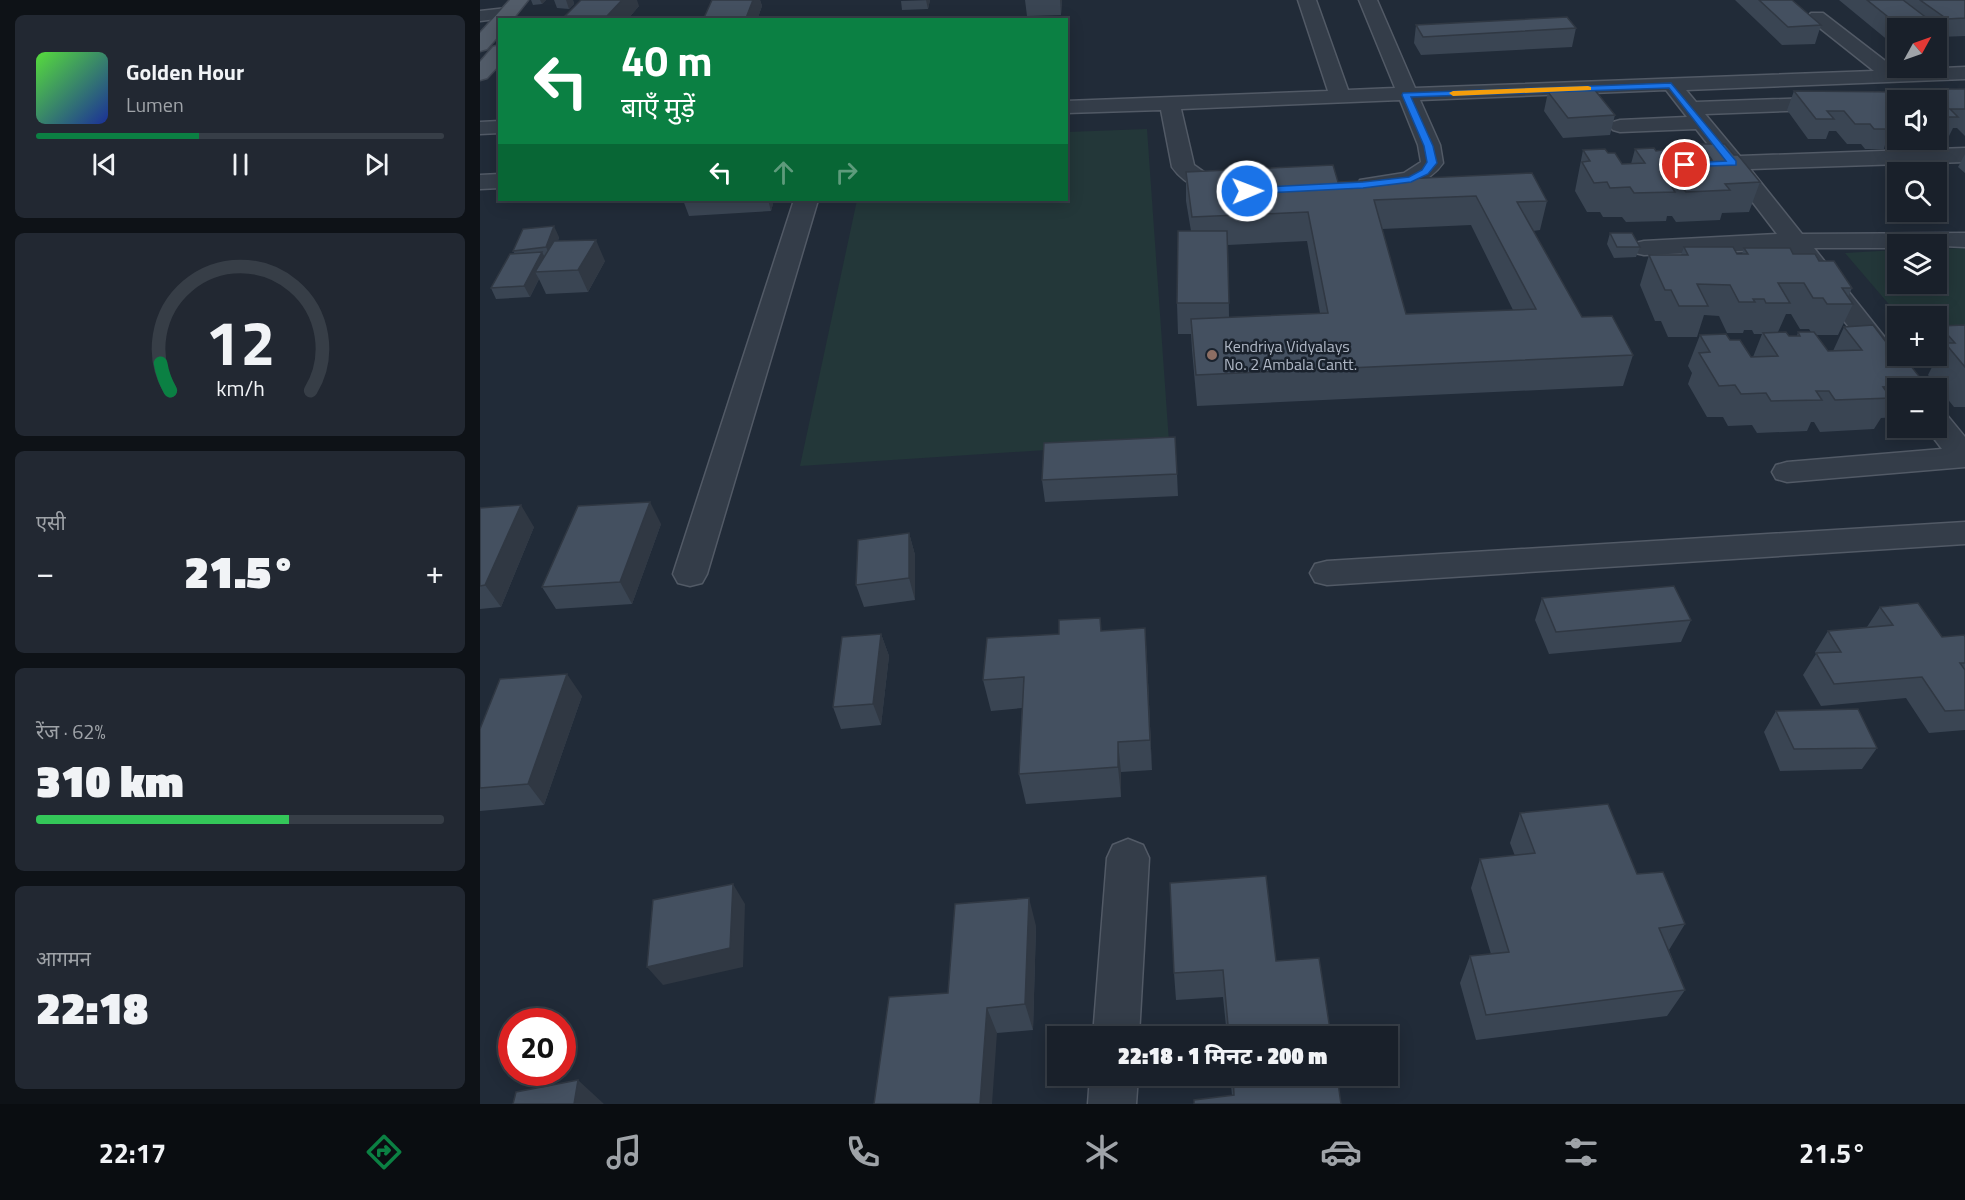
<!DOCTYPE html>
<html lang="hi">
<meta charset="utf-8">
<style>
body{margin:0;font-family:"Titillium Web","Noto Sans Devanagari",sans-serif;background:#222832;color:#f1f3f6;height:100vh;display:flex;flex-direction:column;font-size:22px;white-space:nowrap}
*{box-sizing:border-box;margin:0}
p{font-size:20px;color:#9fa3a8}
.icon{flex:none;width:33px;height:33px;fill:none;stroke:currentColor;stroke-width:2;stroke-linecap:round;stroke-linejoin:round}
.map{position:relative;flex:1;overflow:hidden}
.side{display:flex;flex-direction:column;gap:15px;padding:15px;background:#0e1217;width:480px}
.side>*{flex:none}
.banner{position:absolute;left:18px;top:18px;width:570px;height:183px;border-radius:0px;box-shadow:0 3px 15px #0003,0 0 0 2px #373e47;background:#0b8043;color:#fff;overflow:hidden}
.needle{width:39px;rotate:50deg}
.controls{position:absolute;left:1407px;top:18px;display:grid;gap:12px}
.controls a{display:grid;place-items:center;width:60px;height:60px;border-radius:0px;background:#19202a;box-shadow:0 3px 15px #0003,0 0 0 2px #373e47;font-size:30px}
.speed{position:absolute;left:18px;top:1008px;display:flex;gap:12px;font-size:30px;font-weight:700;text-align:center}
.speed>*{display:grid;place-content:center;width:78px;height:78px;border-radius:50%;background:#19202a;box-shadow:0 3px 15px #0003,0 0 0 2px #373e47;line-height:1}
.speed .limit{border:9px solid #d22;background:#fff;color:#111}
.pin{position:absolute;display:grid;place-items:center;width:51px;height:51px;color:#fff;margin:-26px;border:3px solid #fff;border-radius:50%;box-shadow:0 2px 6px #0007}
.me{position:absolute;width:66px;margin:-33px;rotate:89deg;stroke-linejoin:round;filter:drop-shadow(0 0 4px #0008)}
.turn{display:flex;align-items:center;gap:21px;height:126px;padding:0 24px;font-size:27px}
.turn .icon{width:78px;height:78px;stroke-width:2.5}
.turn b{display:block;font-size:42px;line-height:51px}
.lanes{display:flex;align-items:center;height:57px;padding:0 24px;background:#0003;justify-content:center;gap:30px;direction:ltr}
.lanes .off{opacity:.35}
.big{font-size:45px;font-weight:800;line-height:1.1}
.side .tile{flex:1;display:flex;flex-direction:column;justify-content:center;gap:9px;min-width:0;padding:0 21px;border-radius:9px;background:#222832}
.side .dial{align-items:center;gap:0}
.dial svg{height:156px;overflow:visible;fill:none;stroke:#373e47;stroke-width:7;stroke-linecap:round;text-anchor:middle}
.dial text{fill:#f1f3f6;stroke:none}
.song{display:flex;align-items:center;gap:18px}
.cover{width:72px;height:72px;border-radius:9px;background:linear-gradient(135deg,hsl(110 70% 55%),hsl(230 70% 35%))}
.played{height:6px;border-radius:3px;background:linear-gradient(90deg,#0b8043 40%,#373e47 40%)}
.keys{display:flex;justify-content:space-around;direction:ltr}
.heat{display:flex;justify-content:space-between;align-items:center;font-size:33px;direction:ltr}
.charge{height:9px;border-radius:4px;background:linear-gradient(90deg,#34c759 62%,#373e47 0)}
.trip{position:absolute;left:567px;top:1026px;width:351px;height:60px;border-radius:0px;background:#19202a;box-shadow:0 3px 15px #0003,0 0 0 2px #373e47;font-weight:800;line-height:60px;text-align:center}
.dock{display:flex;height:96px;justify-content:space-around;align-items:center;background:#0a0d11;color:#9fa3a8}
.dock .icon{width:42px;height:42px}
.dock .selected{color:#0b8043}
.dock b{font-size:27px;color:#f1f3f6}
main{display:flex;flex:1;min-height:0}
.map>svg:first-child{display:block}
.green{fill:#233739}
.lines{fill:none;stroke-linecap:round;stroke-linejoin:round}
.minor-casing{stroke:#525a66;stroke-width:3}
.major-casing{stroke:#3e4652;stroke-width:3}
.minor{fill:#343d49;fill-rule:evenodd}
.major{fill:#525c69;fill-rule:evenodd}
.wall{fill:#3a4553;fill-rule:evenodd}
.shaded-wall{fill:#303843}
.building{fill:#445060;stroke:#303843;stroke-width:1.5;fill-rule:evenodd}
.route{fill:#1a73e8;stroke:#114b97;stroke-width:1.5}
.slow{fill:#f59e0b}
.education-dot{fill:#8d6e63;stroke:#1a222d;stroke-width:2}
.labels{text-anchor:middle;stroke-width:5;stroke-linejoin:round;paint-order:stroke}
.poi-label{font-size:16px;fill:#afb7c5;stroke:#1a222d;text-anchor:start}
</style>
<main>
<section class="side">
<div class="tile">
<div class="song"><i class="cover"></i><div><b>Golden Hour</b><p>Lumen</p></div></div>
<div class="played"></div>
<div class="keys"><svg class="icon" aria-label="previous" viewBox="0 0 24 24"><path d="M18 5L8 12l10 7zM5 5v14"/></svg><svg class="icon" aria-label="pause" viewBox="0 0 24 24"><path d="M8 5v14M16 5v14"/></svg><svg class="icon" aria-label="next" viewBox="0 0 24 24"><path d="M6 5l10 7-10 7zM19 5v14"/></svg></div>
</div>
<div class="tile dial"><svg viewBox="0 0 100 80">
<path d="M14 69A42 42 0 1 1 86 69"/>
<path d="M14 69A42 42 0 0 1 9 55" stroke="#0b8043"/>
<text x="50" y="56" font-size="32" font-weight="700">12</text>
<text x="50" y="72" font-size="11">km/h</text>
</svg></div>
<div class="tile"><p>एसी</p>
<div class="heat"><a>−</a><b class="big">21.5°</b><a>+</a></div>
</div>
<div class="tile"><p>रेंज · 62%</p><b class="big">310 km</b><div class="charge"></div></div>
<div class="tile"><p>आगमन</p><b class="big">22:18</b></div>
</section>
<div class="map">
<svg width="1485" height="1104" viewBox="0 0 1485 1104">
<rect width="100%" height="100%" fill="#212b38"/>
<path class="green" d="M 667,129 L 689,442 L 320,466 L 377,200 L 586,200 L 587,132 Z
M 1485,248 L 1485,336 L 1457,338 L 1456,316 L 1419,316 L 1365,253 L 1417,250 L 1418,284 L 1456,284 L 1457,249 Z"/>
<g class="lines">
<defs>
<path id="minor" d="M 818,0 L 836,0 L 868,90 L 915,88 L 879,0 L 897,0 L 935,88 L 1394,71 L 1331,21 L 1328,17 L 1331,13 L 1343,13 L 1417,70 L 1485,67 L 1485,79 L 1206,90 L 1216,102 L 1418,95 L 1425,97 L 1428,100 L 1418,100 L 1418,107 L 1225,114 L 1260,156 L 1485,148 L 1485,162 L 1270,169 L 1322,234 L 1485,233 L 1485,247 L 1418,244 L 1418,248 L 1334,248 L 1445,388 L 1418,390 L 1308,249 L 1164,255 L 1155,253 L 1152,248 L 1155,243 L 1164,241 L 1297,234 L 1248,170 L 1227,169 L 1224,164 L 1227,159 L 1238,157 L 1216,129 L 1140,132 L 1133,130 L 1129,126 L 1133,122 L 1140,120 L 1207,117 L 1186,90 L 940,100 L 960,145 L 963,163 C 946,188 916,189 888,192 L 880,190 L 877,185 L 880,180 L 924,173 L 941,162 L 938,145 L 920,100 L 701,109 L 714,165 L 731,177 L 755,183 L 758,188 L 755,193 C 733,198 705,186 692,167 L 681,110 L 586,113 L 586,101 L 848,91 Z
M 27,8 L 33,9 L 36,13 L 33,17 L 0,21 L 0,11 Z
M 20,121 L 20,133 L 0,134 L 0,122 Z
M 20,174 L 20,188 L 0,189 L 0,175 Z
M 314,200 L 338,200 L 227,574 L 222,583 L 210,586 L 198,583 L 193,574 Z
M 1456,412 L 1466,414 L 1485,437 L 1485,467 L 1307,482 L 1296,479 L 1292,472 L 1296,465 L 1307,462 L 1462,449 L 1446,428 L 1456,428 Z
M 1485,522 L 1485,544 L 847,585 L 835,582 L 830,573 L 835,564 L 847,561 Z
M 648,839 L 663,845 L 669,858 L 659,1036 L 613,1036 L 627,858 L 633,845 Z
M 610,1076 L 658,1076 L 656,1104 L 608,1104 Z"/>
<path id="major" d="M 30,0 L 48,0 L 32,20 L 20,20 L 20,34 L 7,49 L 0,51 L 0,33 Z
M 20,45 L 20,64 L 7,78 L 0,80 L 0,62 L 13,47 Z"/>
</defs>
<use href="#minor" class="minor-casing"/>
<use href="#major" class="major-casing"/>
<use href="#minor" class="minor"/>
<use href="#major" class="major"/>
</g>
<path class="wall" d="M 51,0 L 66,0 L 62,4 L 53,5 Z
M 74,0 L 93,0 L 94,4 L 89,9 L 77,8 Z
M 232,0 L 280,0 L 282,6 L 277,20 L 223,20 Z
M 450,0 L 448,9 L 422,10 L 421,1 Z
M 545,0 L 582,0 L 581,15 L 547,16 Z
M 1255,0 L 1312,0 L 1341,25 L 1335,44 L 1302,45 Z
M 1359,0 L 1485,0 L 1485,36 L 1459,37 L 1456,35 L 1456,28 L 1418,28 L 1418,42 L 1410,42 Z
M 159,6 L 147,20 L 87,20 L 85,16 Z
M 936,25 L 1096,28 L 1092,47 L 941,55 L 934,43 Z
M 1433,89 L 1485,89 L 1485,136 L 1477,128 L 1473,128 L 1469,136 L 1456,136 L 1456,100 L 1418,100 L 1418,134 L 1412,145 L 1405,145 L 1404,149 L 1385,149 L 1381,144 L 1367,144 L 1356,131 L 1349,131 L 1346,139 L 1328,139 L 1307,110 L 1314,91 L 1430,97 Z
M 1068,92 L 1135,115 L 1130,135 L 1083,138 L 1064,111 Z
M 1221,144 L 1254,155 L 1280,182 L 1269,212 L 1242,213 L 1240,220 L 1196,222 L 1192,216 L 1187,216 L 1186,221 L 1146,222 L 1142,217 L 1123,217 L 1120,212 L 1107,212 L 1095,191 L 1103,150 L 1128,153 L 1142,164 L 1151,164 L 1155,149 L 1176,151 L 1205,161 L 1216,160 Z
M 1485,154 L 1485,173 L 1478,167 Z
M 706,172 L 858,182 L 1067,201 L 1060,230 L 1053,231 L 1102,317 L 1153,355 L 1143,386 L 717,406 L 712,350 L 711,334 L 698,334 L 697,303 L 711,231 L 706,201 ZM 991,225 L 1033,310 L 926,314 L 902,229 ZM 827,241 L 840,313 L 749,317 L 748,245 Z
M 203,200 L 294,200 L 291,211 L 209,216 Z
M 1130,233 L 1160,247 L 1156,257 L 1134,258 L 1127,244 Z
M 79,237 L 78,241 L 125,261 L 108,292 L 66,294 L 59,279 L 50,297 L 16,299 L 11,288 L 35,254 L 33,251 Z
M 1204,247 L 1257,254 L 1262,254 L 1264,248 L 1313,254 L 1339,261 L 1372,288 L 1368,297 L 1373,304 L 1358,335 L 1336,335 L 1348,351 L 1353,351 L 1364,327 L 1406,342 L 1446,385 L 1444,388 L 1418,388 L 1418,417 L 1401,418 L 1394,429 L 1340,432 L 1334,422 L 1331,422 L 1327,431 L 1277,433 L 1272,425 L 1248,426 L 1243,417 L 1227,417 L 1208,384 L 1212,373 L 1208,366 L 1220,335 L 1250,340 L 1271,357 L 1273,357 L 1282,334 L 1274,334 L 1272,330 L 1264,330 L 1263,333 L 1247,333 L 1239,316 L 1224,315 L 1217,337 L 1188,337 L 1181,321 L 1175,321 L 1160,285 L 1169,255 L 1201,255 ZM 1306,314 L 1311,314 L 1320,329 L 1329,329 L 1331,332 L 1318,332 L 1317,336 L 1309,336 L 1298,332 Z
M 1485,325 L 1485,407 L 1474,407 L 1448,375 L 1452,367 L 1444,357 L 1444,356 L 1456,356 L 1456,333 L 1460,326 Z
M 697,474 L 698,496 L 565,502 L 562,480 Z
M 0,508 L 54,527 L 21,607 L 0,609 Z
M 181,524 L 152,604 L 76,609 L 62,587 Z
M 429,533 L 435,555 L 435,600 L 384,607 L 376,585 Z
M 1062,598 L 1211,620 L 1201,642 L 1069,654 L 1055,620 Z
M 1400,607 L 1462,637 L 1485,637 L 1485,730 L 1449,733 L 1426,698 L 1341,706 L 1323,675 L 1336,654 L 1335,652 L 1348,631 L 1387,627 Z
M 665,628 L 667,660 L 672,770 L 641,772 L 641,797 L 546,804 L 539,774 L 542,708 L 511,711 L 503,680 L 622,631 Z
M 401,634 L 409,656 L 401,725 L 361,729 L 353,707 Z
M 102,696 L 64,805 L 0,811 L 0,729 Z
M 1296,711 L 1397,748 L 1382,769 L 1300,771 L 1284,732 Z
M 1040,813 L 1157,874 L 1205,924 L 1189,950 L 1205,990 L 1187,1016 L 996,1040 L 980,983 L 990,956 L 1011,954 L 991,888 L 1000,859 L 1035,856 L 1030,843 Z
M 556,926 L 553,1030 L 517,1033 L 468,993 Z
M 796,961 L 851,1036 L 747,1036 L 743,997 L 696,1000 L 694,973 Z
M 750,1076 L 857,1076 L 752,1095 Z"/>
<path class="shaded-wall" d="M 60,0 L 66,0 L 62,4 Z
M 86,0 L 93,0 L 94,4 L 89,9 Z
M 142,0 L 157,0 L 159,6 L 147,20 L 128,20 L 127,16 Z
M 273,0 L 280,0 L 282,6 L 277,20 L 266,20 L 266,18 Z
M 446,0 L 450,0 L 448,9 Z
M 580,0 L 582,0 L 581,15 Z
M 288,200 L 294,200 L 291,211 Z
M 74,226 L 79,237 L 71,258 L 66,247 Z
M 116,240 L 125,261 L 108,292 L 98,270 Z
M 62,252 L 68,263 L 55,272 L 59,279 L 50,297 L 44,286 Z
M 170,502 L 181,524 L 152,604 L 140,582 Z
M 41,505 L 54,527 L 21,607 L 5,585 Z
M 429,533 L 435,555 L 435,600 L 429,578 Z
M 665,628 L 667,660 L 672,770 L 670,740 Z
M 401,634 L 409,656 L 401,725 L 393,704 Z
M 87,674 L 102,696 L 64,805 L 48,784 Z
M 638,742 L 641,772 L 641,797 L 638,767 Z
M 253,884 L 265,904 L 263,967 L 183,985 L 167,967 Z
M 549,898 L 556,926 L 553,1030 L 545,1004 Z
M 507,1008 L 517,1033 L 512,1104 L 500,1104 Z
M 98,1080 L 124,1104 L 94,1104 Z"/>
<path class="building" d="M 101,0 L 142,0 L 127,16 L 85,16 Z
M 232,0 L 273,0 L 266,18 L 223,20 Z
M 1279,0 L 1312,0 L 1341,25 L 1308,27 Z
M 1387,0 L 1423,0 L 1452,22 L 1417,24 Z
M 1440,0 L 1485,0 L 1485,18 L 1467,19 Z
M 1087,17 L 1096,28 L 943,37 L 936,25 Z
M 1114,89 L 1135,115 L 1088,118 L 1068,92 Z
M 1433,89 L 1485,89 L 1485,109 L 1470,109 L 1478,117 L 1460,117 L 1456,113 L 1456,100 L 1444,100 Z
M 1314,91 L 1425,92 L 1433,100 L 1418,100 L 1418,112 L 1409,112 L 1418,122 L 1418,125 L 1409,125 L 1412,129 L 1394,129 L 1390,124 L 1375,124 L 1364,111 L 1347,111 L 1354,119 L 1336,119 Z
M 1221,144 L 1245,144 L 1254,155 L 1258,155 L 1280,182 L 1245,184 L 1250,190 L 1206,192 L 1201,186 L 1191,186 L 1195,192 L 1154,193 L 1150,187 L 1130,188 L 1127,182 L 1114,183 L 1102,162 L 1110,161 L 1103,150 L 1125,149 L 1128,153 L 1135,153 L 1142,164 L 1165,163 L 1155,149 L 1174,148 L 1176,151 L 1196,148 L 1205,161 L 1232,160 Z
M 853,165 L 858,182 L 1052,173 L 1067,201 L 1037,202 L 1102,317 L 1132,316 L 1153,355 L 716,375 L 711,319 L 848,313 L 828,212 L 712,217 L 706,172 ZM 996,196 L 1056,309 L 926,314 L 894,200 Z
M 74,226 L 66,247 L 33,251 L 43,229 Z
M 698,231 L 747,231 L 749,303 L 697,303 Z
M 1130,233 L 1152,233 L 1160,247 L 1137,247 Z
M 116,240 L 98,270 L 55,272 L 74,241 Z
M 1204,247 L 1253,247 L 1257,254 L 1268,254 L 1264,248 L 1310,248 L 1313,254 L 1335,254 L 1339,261 L 1354,261 L 1372,288 L 1362,288 L 1373,304 L 1347,304 L 1343,298 L 1333,298 L 1324,283 L 1298,283 L 1310,303 L 1286,303 L 1284,299 L 1273,299 L 1275,302 L 1259,302 L 1250,285 L 1217,284 L 1228,306 L 1199,306 L 1191,290 L 1185,290 L 1169,255 L 1208,255 Z
M 62,252 L 44,286 L 11,288 L 30,254 Z
M 1393,325 L 1406,342 L 1413,342 L 1418,348 L 1418,356 L 1423,356 L 1446,385 L 1403,387 L 1411,398 L 1355,400 L 1349,391 L 1336,391 L 1342,400 L 1291,401 L 1286,393 L 1261,394 L 1255,385 L 1239,386 L 1219,353 L 1230,352 L 1220,335 L 1246,334 L 1250,340 L 1260,340 L 1271,357 L 1298,356 L 1283,333 L 1306,332 L 1309,336 L 1320,336 L 1318,332 L 1334,332 L 1348,351 L 1382,350 L 1364,327 Z
M 1485,325 L 1485,367 L 1465,343 L 1475,343 L 1460,326 Z
M 695,437 L 697,474 L 562,480 L 564,443 Z
M 170,502 L 140,582 L 62,587 L 98,506 Z
M 41,505 L 5,585 L 0,586 L 0,508 Z
M 429,533 L 429,578 L 376,585 L 378,540 Z
M 1194,586 L 1211,620 L 1076,632 L 1062,598 Z
M 1438,603 L 1462,637 L 1484,635 L 1485,637 L 1485,663 L 1480,663 L 1485,670 L 1485,710 L 1465,711 L 1442,677 L 1354,684 L 1336,653 L 1361,652 L 1348,631 L 1413,625 L 1400,607 Z
M 620,618 L 621,631 L 665,628 L 670,740 L 638,742 L 638,767 L 539,774 L 544,677 L 503,680 L 507,638 L 579,634 L 579,620 Z
M 401,634 L 393,704 L 353,707 L 362,637 Z
M 87,674 L 48,784 L 0,788 L 0,729 L 20,679 Z
M 1378,709 L 1397,748 L 1314,749 L 1296,711 Z
M 1128,804 L 1157,874 L 1183,872 L 1205,924 L 1179,928 L 1205,990 L 1006,1015 L 990,956 L 1029,952 L 1000,859 L 1055,853 L 1040,813 Z
M 786,876 L 796,961 L 839,958 L 851,1036 L 749,1036 L 743,970 L 694,973 L 690,883 Z
M 253,884 L 250,948 L 167,967 L 173,900 Z
M 549,898 L 545,1004 L 507,1008 L 500,1104 L 394,1104 L 409,997 L 468,993 L 475,904 Z
M 753,1076 L 857,1076 L 861,1104 L 714,1104 L 714,1100 L 754,1095 Z
M 98,1080 L 94,1104 L 33,1104 L 36,1092 Z"/>
<path class="route" d="M 1191,83 L 1256,161 L 1256,165 L 1202,167 L 1202,163 L 1205,163 L 1246,161 L 1189,88 L 931,97 L 953,146 L 957,163 L 948,174 L 931,182 L 883,188 L 767,194 L 763,191 L 767,188 L 883,182 L 929,177 L 942,170 L 947,162 L 944,146 L 922,95 L 923,93 Z"/>
<path class="slow" d="M 1108,86 L 1111,87 L 1111,90 L 973,96 L 969,93 L 973,91 Z"/>
<circle class="education-dot" cx="732" cy="355" r="6"/>
<g class="labels">
<g class="poi-label">
<text x="744" y="352">Kendriya Vidyalays<tspan x="744" dy="18">No. 2 Ambala Cantt.</tspan></text>
</g>
</g>
</svg>
<div class="controls">
<a><svg class="needle" viewBox="-14 -14 28 28"><path d="M0-13l5 13h-10z" fill="#e53935"/><path d="M0 13l5-13h-10z" fill="#9fa3a8"/></svg></a>
<a><svg class="icon" aria-label="sound" viewBox="0 0 24 24"><path d="M4 9h4l5-4v14l-5-4H4zM17 9q2 3 0 6"/></svg></a>
<a><svg class="icon" aria-label="search" viewBox="0 0 24 24"><circle cx="10" cy="10" r="6"/><path d="M15 15l6 6"/></svg></a>
<a><svg class="icon" aria-label="layers" viewBox="0 0 24 24"><path d="M12 4l9 5-9 5-9-5zM3 14l9 5 9-5"/></svg></a>
<a>+</a>
<a>−</a>
</div>
<div class="speed"><div class="limit">20</div></div>
<div class="pin" style="left:1205px;top:165px;background:#d93025"><svg class="icon" aria-label="arrive" viewBox="0 0 24 24"><path d="M6 21V4h12l-3 4 3 4H6"/></svg></div>
<svg class="me" style="left:767px;top:191px" viewBox="-20 -20 40 40"><circle r="17" fill="#1a73e8" stroke="#fff" stroke-width="3"/><path d="M0-11L8 9 0 5-8 9z" fill="#fff"/></svg>
<div class="trip">22:18 · 1 मिनट · 200 m</div>
<div class="banner">
<div class="turn"><svg class="icon" aria-label="left" viewBox="0 0 24 24"><path d="M17 20v-9H6M10 6l-5 5 5 5"/></svg><div><b>40 m</b>बाएँ मुड़ें</div></div>
<div class="lanes"><svg class="icon" aria-label="left" viewBox="0 0 24 24"><path d="M17 20v-9H6M10 6l-5 5 5 5"/></svg><svg class="icon off" aria-label="ahead" viewBox="0 0 24 24"><path d="M12 20V5M6 11l6-6 6 6"/></svg><svg class="icon off" aria-label="right" viewBox="0 0 24 24"><path d="M7 20v-9h11M14 6l5 5-5 5"/></svg></div>
</div>
</div>
</main>
<nav class="dock">
<b>22:17</b>
<svg class="icon selected" aria-label="directions" viewBox="0 0 24 24"><path d="M12 3l9 9-9 9-9-9zM9 14v-3h6M13 9l2 2-2 2"/></svg>
<svg class="icon" aria-label="music" viewBox="0 0 24 24"><path d="M9 18V5l10-2v13"/><circle cx="6" cy="18" r="3"/><circle cx="16" cy="16" r="3"/></svg>
<svg class="icon" aria-label="phone" viewBox="0 0 24 24"><path d="M5 4h4l2 5-3 2q2 4 5 5l2-3 5 2v4C11 20 4 13 5 4z"/></svg>
<svg class="icon" aria-label="climate" viewBox="0 0 24 24"><path d="M12 3v18M4 7l16 10M4 17L20 7"/></svg>
<svg class="icon" aria-label="car" viewBox="0 0 24 24"><path d="M5 17H2v-5l4-1 3-4h7l3 4 3 1v5h-3M9 17h6M6 11h13"/><circle cx="7" cy="17" r="2"/><circle cx="17" cy="17" r="2"/></svg>
<svg class="icon" aria-label="filters" viewBox="0 0 24 24"><path d="M4 7h16M4 17h16"/><circle cx="9" cy="7" r="2"/><circle cx="15" cy="17" r="2"/></svg>
<b>21.5°</b>
</nav>
